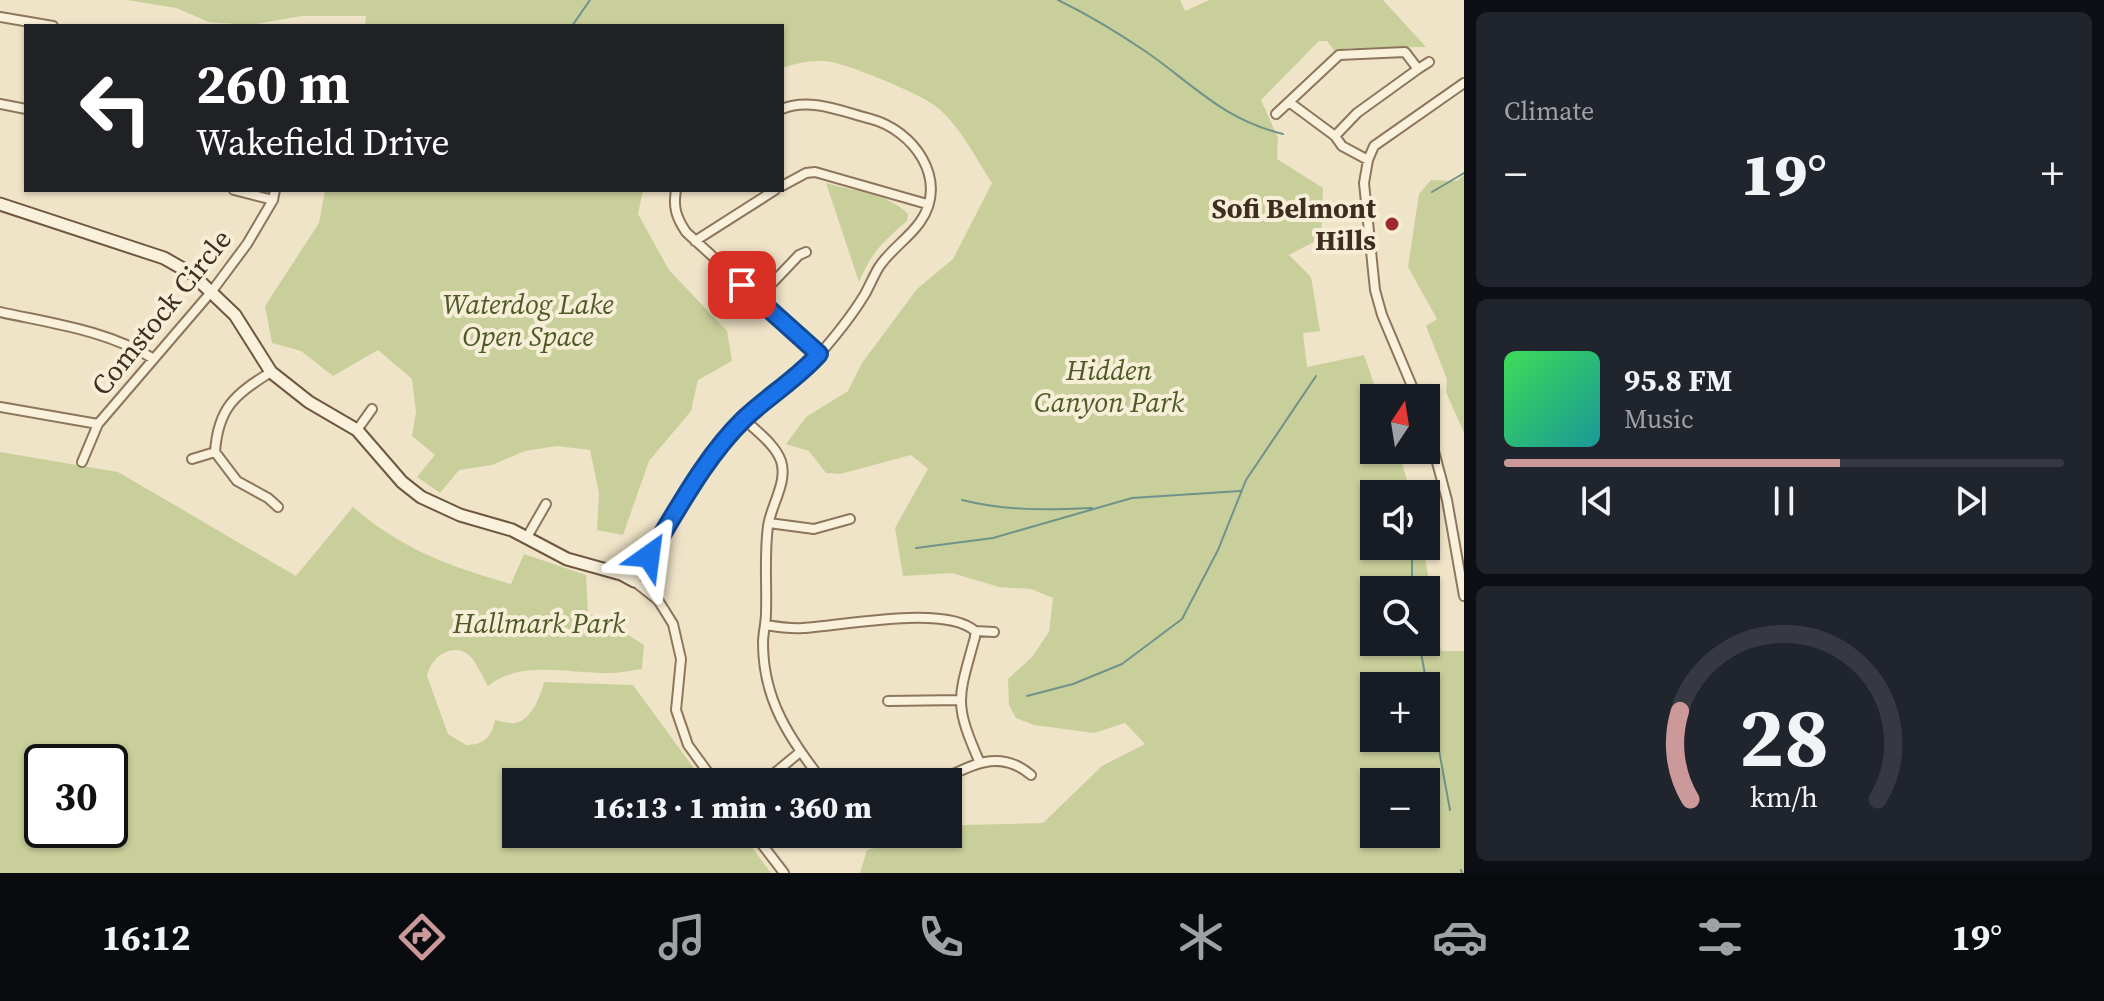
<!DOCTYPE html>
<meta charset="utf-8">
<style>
body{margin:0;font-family:"Source Serif 4",serif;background:#20242c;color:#f1f3f6;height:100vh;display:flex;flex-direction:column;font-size:30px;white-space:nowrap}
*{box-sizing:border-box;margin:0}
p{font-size:26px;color:#9ea1a6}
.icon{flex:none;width:44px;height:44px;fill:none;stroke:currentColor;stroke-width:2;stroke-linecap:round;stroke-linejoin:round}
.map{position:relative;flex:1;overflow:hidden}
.panel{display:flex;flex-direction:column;gap:12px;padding:12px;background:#0d0f14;width:640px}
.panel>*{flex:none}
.hud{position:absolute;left:24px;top:24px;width:760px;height:168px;border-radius:0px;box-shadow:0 2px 6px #0004;background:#202124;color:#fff;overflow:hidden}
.needle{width:52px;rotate:12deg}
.controls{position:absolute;left:1360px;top:384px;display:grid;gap:16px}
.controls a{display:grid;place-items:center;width:80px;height:80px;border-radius:0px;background:#171b24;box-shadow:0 2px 6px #0004;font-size:40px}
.speed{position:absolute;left:24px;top:744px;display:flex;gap:16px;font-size:40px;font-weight:700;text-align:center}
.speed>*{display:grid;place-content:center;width:104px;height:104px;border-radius:50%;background:#171b24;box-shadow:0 2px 6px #0004;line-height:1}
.speed .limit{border:4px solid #111;border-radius:12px;background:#fff;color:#111}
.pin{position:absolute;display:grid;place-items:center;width:68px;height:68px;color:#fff;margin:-34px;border-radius:16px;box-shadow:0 4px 12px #0006}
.me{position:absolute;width:88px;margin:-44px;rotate:31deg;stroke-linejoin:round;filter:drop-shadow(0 0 6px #0008)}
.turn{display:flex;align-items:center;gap:28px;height:168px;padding:0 40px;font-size:36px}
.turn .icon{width:104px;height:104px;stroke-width:2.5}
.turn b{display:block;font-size:56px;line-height:68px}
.big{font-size:60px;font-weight:800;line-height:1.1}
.panel .widget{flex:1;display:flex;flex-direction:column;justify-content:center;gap:12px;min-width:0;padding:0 28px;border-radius:12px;background:#20242c}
.panel .dial{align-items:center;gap:0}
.dial svg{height:208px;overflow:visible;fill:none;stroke:#363941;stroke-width:7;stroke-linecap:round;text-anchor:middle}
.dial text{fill:#f1f3f6;stroke:none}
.song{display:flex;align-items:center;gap:24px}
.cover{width:96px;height:96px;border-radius:12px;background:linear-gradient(135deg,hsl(130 70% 55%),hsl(180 70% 35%))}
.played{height:8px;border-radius:4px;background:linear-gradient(90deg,#cc999b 60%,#363941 60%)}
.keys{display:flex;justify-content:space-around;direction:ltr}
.heat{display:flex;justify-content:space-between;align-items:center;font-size:44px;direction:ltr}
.trip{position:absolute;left:502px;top:768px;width:460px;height:80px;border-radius:0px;background:#171b24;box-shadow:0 2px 6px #0004;font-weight:800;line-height:80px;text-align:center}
.menu{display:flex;height:128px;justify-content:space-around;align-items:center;background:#090b0e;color:#9ea1a6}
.menu .icon{width:56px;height:56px}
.menu .selected{color:#cc999b}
.menu b{font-size:36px;color:#f1f3f6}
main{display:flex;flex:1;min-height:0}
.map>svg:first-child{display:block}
.green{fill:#c9cf9b;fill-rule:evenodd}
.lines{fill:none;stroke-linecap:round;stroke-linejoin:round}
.stream{stroke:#6f938a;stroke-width:2}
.street-casing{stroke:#8d765c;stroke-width:12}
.secondary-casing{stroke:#6f573f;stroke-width:15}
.street{stroke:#faf1dc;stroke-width:8}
.secondary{stroke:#faf1dc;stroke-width:11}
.route-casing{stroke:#114b97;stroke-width:20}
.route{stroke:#1a73e8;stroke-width:14}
.poi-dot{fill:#9e2a2b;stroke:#f7eed8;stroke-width:3}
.labels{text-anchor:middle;stroke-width:8;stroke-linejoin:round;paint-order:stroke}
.poi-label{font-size:28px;font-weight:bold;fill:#3d2e20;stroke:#f7eed8;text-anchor:end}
.park-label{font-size:28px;font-style:italic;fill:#4d5a26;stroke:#f7eed8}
.street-label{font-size:28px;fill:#3d2e20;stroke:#f7eed8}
</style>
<main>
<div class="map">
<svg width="1464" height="873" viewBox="0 0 1464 873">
<rect width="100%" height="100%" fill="#f0e4c8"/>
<path class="green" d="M 127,0 L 1180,0 L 1185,11 L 1209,0 L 1383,0 L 1426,47 L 1346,48 L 1336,53 L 1327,41 L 1319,41 L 1261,100 L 1278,138 L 1277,159 L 1323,188 L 1321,238 L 1289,255 L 1311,277 L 1320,331 L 1303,333 L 1307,367 L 1364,355 L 1379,398 L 1374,398 L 1374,450 L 1398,450 L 1411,494 L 1374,494 L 1374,546 L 1423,546 L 1441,651 L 1464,651 L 1464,873 L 860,873 L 867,850 L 930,834 L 948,834 L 948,829 L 964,825 L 1043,823 L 1102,766 L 1145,744 L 1125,723 L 1094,733 L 1034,725 L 1016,718 L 1009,705 L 1008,679 L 1032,657 L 1049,632 L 1053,598 L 1031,589 L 999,587 L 952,573 L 903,576 L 895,528 L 928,469 L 911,455 L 840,474 L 826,473 L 809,451 L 786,444 L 806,417 L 848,391 L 862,363 L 917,289 L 953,259 L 992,183 C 976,158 960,127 938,108 C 924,95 850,65 831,62 C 815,59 797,63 782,68 L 782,26 L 365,26 L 366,16 L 302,16 L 249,25 L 209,22 L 176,8 ZM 1374,590 L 1426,590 L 1426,642 L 1374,642 ZM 1374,686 L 1426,686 L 1426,738 L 1374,738 ZM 1374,782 L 1426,782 L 1426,834 L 1374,834 Z
M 1464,175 L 1464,433 L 1446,392 L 1447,379 L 1426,326 L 1437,319 L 1408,267 L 1419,194 L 1431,180 L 1457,181 Z
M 826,183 C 852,191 888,193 908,214 L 907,221 C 882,243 873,250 859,282 Z
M 325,190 L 643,190 L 638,214 L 669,270 L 727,331 L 732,361 L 698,380 L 691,411 L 649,461 L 623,535 L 597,530 L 599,493 L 590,450 L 557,446 L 525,451 L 492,465 L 459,470 L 440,493 L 417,477 L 435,455 L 412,436 L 416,412 L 412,379 L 378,350 L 333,376 L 301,351 L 272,343 L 265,306 L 319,223 Z
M 0,452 L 118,472 L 296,576 L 353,507 C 401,549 451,567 511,584 L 524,554 L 586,575 L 588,613 L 613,625 L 644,645 L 642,669 C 632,670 621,673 611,673 C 570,674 521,659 488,686 C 485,681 478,667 474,661 C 458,638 431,655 427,676 L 448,734 L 466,745 C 483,745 492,737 495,720 C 501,721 509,724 515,723 C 531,721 541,695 544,682 L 633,685 L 704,782 L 516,782 L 516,834 L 742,834 L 771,873 L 0,873 ZM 42,762 L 110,762 L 110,830 L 42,830 Z"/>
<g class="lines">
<path class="stream" d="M 1058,0 C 1089,15 1120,34 1148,53 C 1196,87 1223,119 1283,134
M 572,26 L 590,0
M 1432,192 L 1464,173
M 962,500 C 1005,511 1047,510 1092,508
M 1412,546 L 1412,590
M 916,548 L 993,538 L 1132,498 L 1240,491
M 1419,642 L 1450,810
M 1027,696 L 1073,684 L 1122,664 L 1182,619 L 1218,550 L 1246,480 L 1316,376
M 1461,870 L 1462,873"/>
<defs>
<path id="street" d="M 0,17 L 53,26
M 1418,69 L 1429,62
M 1289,102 L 1335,136
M 0,104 L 26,109
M 1276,114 L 1339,55 L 1405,52 L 1418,69 L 1357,113 L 1335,136 L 1342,146 L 1368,160
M 782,186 L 806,173 L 815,172 L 927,204
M 234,190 L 273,200
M 676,190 C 673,207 676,217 686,232 L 819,354
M 695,241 L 775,190
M 758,298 L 799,255 L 806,252
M 0,312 C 55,324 105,330 154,359
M 1417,398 L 1382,315 L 1375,290 L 1364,183 L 1368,160 L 1374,146 L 1464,83
M 0,407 L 98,424
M 744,419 C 756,431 775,444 781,461 C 788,482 771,505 768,526 C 764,556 767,583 766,613 C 766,623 763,633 763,643 C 763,701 790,738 823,782
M 1426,421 L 1447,500 L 1464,596
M 357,430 L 372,409
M 215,452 L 237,481 L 268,498 L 278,507
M 192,459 L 215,452 C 218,408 235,394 271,372
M 82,462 L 98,424 L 212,291 L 247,244 L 273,200 L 275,190
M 769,523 L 814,529 L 850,519
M 527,537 L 546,504
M 766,625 C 778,627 791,629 803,628 C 842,626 945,604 975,631 L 975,637 C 958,699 953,702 980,763
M 975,631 L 994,632
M 888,701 L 960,700
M 715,782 L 688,745 L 676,710 L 681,659 L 673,624 L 658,600 L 634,581 C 662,535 688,485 723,443 C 748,413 782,394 809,366 C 829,344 850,319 865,294 C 870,285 874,275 879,267 C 890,250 909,238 920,222 C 950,180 913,130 871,119 C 843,112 810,97 782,109
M 764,782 L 800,752
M 936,782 C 970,767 998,747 1031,775
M 754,834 L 784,873"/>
<path id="secondary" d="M 0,204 L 164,258 L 192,274 L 235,315 L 271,372 L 309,402 L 357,430 L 402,482 L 421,497 L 460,515 L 512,530 L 567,559 L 621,574 L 634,581"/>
</defs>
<use href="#street" class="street-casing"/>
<use href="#secondary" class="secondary-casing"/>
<use href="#street" class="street"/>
<use href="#secondary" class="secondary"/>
</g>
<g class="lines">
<defs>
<path id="route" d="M 649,556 C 678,509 705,457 744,419 C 768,396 797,379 819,354 L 742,285"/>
</defs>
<use href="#route" class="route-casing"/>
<use href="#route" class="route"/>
</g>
<circle class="poi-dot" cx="1392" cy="224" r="8"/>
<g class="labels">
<g class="poi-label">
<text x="1376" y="218">Sofi Belmont<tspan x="1376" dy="32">Hills</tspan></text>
</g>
<g class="park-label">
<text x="528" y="314">Waterdog Lake<tspan x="528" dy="32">Open Space</tspan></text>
<text x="1109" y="380">Hidden<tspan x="1109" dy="32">Canyon Park</tspan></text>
<text x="539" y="633">Hallmark Park</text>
</g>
<g class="street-label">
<text transform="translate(161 312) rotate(-51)" y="10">Comstock Circle</text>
</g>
</g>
</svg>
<div class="controls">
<a><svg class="needle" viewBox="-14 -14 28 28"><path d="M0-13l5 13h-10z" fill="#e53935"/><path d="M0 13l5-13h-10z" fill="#9ea1a6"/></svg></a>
<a><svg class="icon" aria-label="sound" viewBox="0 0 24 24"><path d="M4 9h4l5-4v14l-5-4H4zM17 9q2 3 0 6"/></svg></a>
<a><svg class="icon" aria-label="search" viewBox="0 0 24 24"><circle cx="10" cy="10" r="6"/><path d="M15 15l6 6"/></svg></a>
<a>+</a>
<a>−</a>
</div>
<div class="speed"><div class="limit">30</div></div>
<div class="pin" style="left:742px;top:285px;background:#d93025"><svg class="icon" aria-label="arrive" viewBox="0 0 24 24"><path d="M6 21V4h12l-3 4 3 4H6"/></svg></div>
<svg class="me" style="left:649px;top:556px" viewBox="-20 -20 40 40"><path d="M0-17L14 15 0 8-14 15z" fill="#1a73e8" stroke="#fff" stroke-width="4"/></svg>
<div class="trip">16:13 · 1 min · 360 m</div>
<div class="hud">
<div class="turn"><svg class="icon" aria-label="left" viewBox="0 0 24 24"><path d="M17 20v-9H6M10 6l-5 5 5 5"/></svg><div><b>260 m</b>Wakefield Drive</div></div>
</div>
</div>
<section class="panel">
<div class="widget"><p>Climate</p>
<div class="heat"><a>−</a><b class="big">19°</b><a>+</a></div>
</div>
<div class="widget">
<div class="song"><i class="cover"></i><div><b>95.8 FM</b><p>Music</p></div></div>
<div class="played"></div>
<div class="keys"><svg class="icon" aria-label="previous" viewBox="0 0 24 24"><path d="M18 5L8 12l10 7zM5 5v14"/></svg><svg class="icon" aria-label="pause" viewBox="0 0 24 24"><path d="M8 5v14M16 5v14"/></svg><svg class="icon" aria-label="next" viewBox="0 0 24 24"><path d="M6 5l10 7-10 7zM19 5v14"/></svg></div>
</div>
<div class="widget dial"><svg viewBox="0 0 100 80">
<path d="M14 69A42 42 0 1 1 86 69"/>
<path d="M14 69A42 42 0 0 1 10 35" stroke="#cc999b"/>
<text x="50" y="56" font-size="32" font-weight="700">28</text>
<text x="50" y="72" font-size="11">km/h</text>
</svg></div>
</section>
</main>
<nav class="menu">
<b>16:12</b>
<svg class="icon selected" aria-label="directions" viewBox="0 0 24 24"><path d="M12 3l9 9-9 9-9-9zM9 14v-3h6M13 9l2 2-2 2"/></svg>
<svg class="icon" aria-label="music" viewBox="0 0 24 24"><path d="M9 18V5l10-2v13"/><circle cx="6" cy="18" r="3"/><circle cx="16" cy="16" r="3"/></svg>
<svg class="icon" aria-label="phone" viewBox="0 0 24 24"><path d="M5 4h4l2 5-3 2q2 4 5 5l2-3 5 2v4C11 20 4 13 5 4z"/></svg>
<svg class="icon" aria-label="climate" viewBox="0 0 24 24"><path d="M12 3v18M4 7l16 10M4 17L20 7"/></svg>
<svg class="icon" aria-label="car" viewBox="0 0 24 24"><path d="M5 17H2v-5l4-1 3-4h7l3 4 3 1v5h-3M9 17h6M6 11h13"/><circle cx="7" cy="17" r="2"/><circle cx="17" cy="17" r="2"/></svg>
<svg class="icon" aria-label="filters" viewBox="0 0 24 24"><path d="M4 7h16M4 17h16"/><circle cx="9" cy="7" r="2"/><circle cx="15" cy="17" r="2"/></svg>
<b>19°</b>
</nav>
